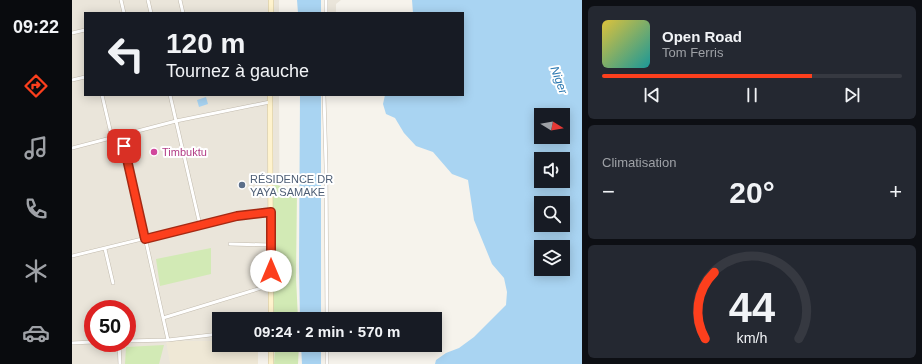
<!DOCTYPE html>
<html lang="fr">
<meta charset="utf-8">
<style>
body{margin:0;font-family:Arial,sans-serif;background:#242831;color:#f1f3f6;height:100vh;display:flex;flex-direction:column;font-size:15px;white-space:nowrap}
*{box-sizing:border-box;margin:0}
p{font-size:13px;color:#9ea1a6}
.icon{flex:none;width:22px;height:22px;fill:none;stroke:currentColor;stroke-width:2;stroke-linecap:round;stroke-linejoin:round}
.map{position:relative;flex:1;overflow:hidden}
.details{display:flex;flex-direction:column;gap:6px;padding:6px;background:#0d0f14;width:340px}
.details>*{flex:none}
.top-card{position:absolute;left:12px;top:12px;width:380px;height:84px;border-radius:0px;box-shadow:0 2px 10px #0003;background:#171b24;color:#f1f3f6;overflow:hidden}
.needle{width:26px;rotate:101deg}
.buttons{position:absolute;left:462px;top:108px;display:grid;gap:8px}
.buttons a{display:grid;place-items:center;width:36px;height:36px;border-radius:0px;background:#171b24;box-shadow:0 2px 10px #0003;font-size:20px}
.speed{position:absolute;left:12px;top:300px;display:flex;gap:8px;font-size:20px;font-weight:700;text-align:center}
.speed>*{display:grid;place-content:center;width:52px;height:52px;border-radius:50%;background:#171b24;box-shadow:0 2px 10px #0003;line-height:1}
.speed .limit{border:6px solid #d22;background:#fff;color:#111}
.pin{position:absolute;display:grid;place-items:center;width:34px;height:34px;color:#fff;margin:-17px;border-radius:8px;box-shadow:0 2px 6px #0006}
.me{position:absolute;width:44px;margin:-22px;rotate:0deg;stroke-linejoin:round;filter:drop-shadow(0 0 3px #0008)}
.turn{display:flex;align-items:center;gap:14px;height:84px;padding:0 16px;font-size:18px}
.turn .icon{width:52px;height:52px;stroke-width:2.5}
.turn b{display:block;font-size:28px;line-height:34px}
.big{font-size:30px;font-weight:700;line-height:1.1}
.details .widget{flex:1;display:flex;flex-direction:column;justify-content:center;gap:6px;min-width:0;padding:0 14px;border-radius:6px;background:#242831}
.details .dial{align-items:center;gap:0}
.dial svg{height:104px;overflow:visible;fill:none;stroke:#363941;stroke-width:7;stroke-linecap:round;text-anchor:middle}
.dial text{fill:#f1f3f6;stroke:none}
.song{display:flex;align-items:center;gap:12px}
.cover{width:48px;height:48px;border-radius:6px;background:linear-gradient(135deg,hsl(50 70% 55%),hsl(180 70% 35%))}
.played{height:4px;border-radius:2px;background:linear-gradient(90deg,#fc3f1d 70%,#363941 70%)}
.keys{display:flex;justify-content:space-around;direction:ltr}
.heat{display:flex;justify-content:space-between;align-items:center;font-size:22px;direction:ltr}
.trip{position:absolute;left:140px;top:312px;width:230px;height:40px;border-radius:0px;background:#171b24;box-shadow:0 2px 10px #0003;font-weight:700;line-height:40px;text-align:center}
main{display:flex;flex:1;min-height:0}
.dock{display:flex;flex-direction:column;width:72px;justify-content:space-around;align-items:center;background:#090b0e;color:#9ea1a6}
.dock .icon{width:28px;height:28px}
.dock .selected{color:#fc3f1d}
.dock b{font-size:18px;color:#f1f3f6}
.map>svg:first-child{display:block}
.residential{fill:#eae5da;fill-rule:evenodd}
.education{fill:#efe8d6}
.green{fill:#d2eab5}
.water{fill:#a9d4f2;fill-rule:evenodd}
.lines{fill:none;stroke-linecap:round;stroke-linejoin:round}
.minor-casing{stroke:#c2bbae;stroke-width:4}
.secondary-casing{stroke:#d6c79b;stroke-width:5.5}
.minor{stroke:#fff;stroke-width:3}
.secondary{stroke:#fff3cd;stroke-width:4.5}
.route-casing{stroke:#a42913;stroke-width:10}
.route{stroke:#fc3f1d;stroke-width:7}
.hotel-dot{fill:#d1479c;stroke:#fff;stroke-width:1.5}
.service-dot{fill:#5c6f8a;stroke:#fff;stroke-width:1.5}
.labels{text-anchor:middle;stroke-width:4;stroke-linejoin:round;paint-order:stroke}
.hotel-label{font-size:11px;fill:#b23c85;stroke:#fff;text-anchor:start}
.service-label{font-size:11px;fill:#4e5e75;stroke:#fff;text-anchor:start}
.water-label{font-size:12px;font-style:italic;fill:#2e7ab2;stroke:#fff}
</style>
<main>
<nav class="dock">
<b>09:22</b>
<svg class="icon selected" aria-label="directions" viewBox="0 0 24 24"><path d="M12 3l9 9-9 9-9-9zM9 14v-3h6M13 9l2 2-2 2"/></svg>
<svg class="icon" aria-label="music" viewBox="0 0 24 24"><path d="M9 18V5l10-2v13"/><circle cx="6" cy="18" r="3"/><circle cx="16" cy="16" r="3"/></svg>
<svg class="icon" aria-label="phone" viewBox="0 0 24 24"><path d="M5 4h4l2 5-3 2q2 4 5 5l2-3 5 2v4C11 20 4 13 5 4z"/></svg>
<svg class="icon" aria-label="climate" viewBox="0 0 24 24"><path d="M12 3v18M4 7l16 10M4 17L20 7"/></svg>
<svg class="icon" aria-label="car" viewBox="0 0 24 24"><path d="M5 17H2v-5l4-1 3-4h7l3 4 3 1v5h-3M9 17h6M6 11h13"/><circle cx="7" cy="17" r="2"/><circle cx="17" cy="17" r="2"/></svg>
</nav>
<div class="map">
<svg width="510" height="364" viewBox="0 0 510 364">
<rect width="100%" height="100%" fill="#f6f3ec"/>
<path class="residential" d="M 0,0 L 207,0 L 207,13 L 13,13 L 13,95 L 207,95 L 208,319 L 147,319 L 147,345 L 151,364 L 0,364 ZM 21,309 L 55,309 L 55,343 L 21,343 Z
M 256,0 L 269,0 L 264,4 L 264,13 L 256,13 Z"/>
<path class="education" d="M 94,341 L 147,341 L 147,345 L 186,345 L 186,364 L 98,364 Z"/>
<path class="green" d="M 202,184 L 225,192 L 224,277 L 226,319 L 202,319 L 201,297 L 203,275 L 200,190 Z
M 139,248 L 139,274 L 88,286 L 84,259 Z
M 92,345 L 87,364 L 53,364 L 54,347 Z
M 203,345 L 227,345 L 226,364 L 202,364 Z"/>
<path class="water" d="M 225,0 L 249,0 L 249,13 L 226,13 Z
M 340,0 L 510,0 L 510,364 L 363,364 L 364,360 L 374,353 L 387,348 L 402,337 L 434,305 L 435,292 L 432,278 L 420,264 L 402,220 L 396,180 L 380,174 L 361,152 L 344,146 L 332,133 L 323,118 L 314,114 L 311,104 L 313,95 L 391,95 L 391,13 L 341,13 ZM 469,115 L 491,115 L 491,137 L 469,137 ZM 469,159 L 491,159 L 491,181 L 469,181 ZM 469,203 L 491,203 L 491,225 L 469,225 ZM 469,247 L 491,247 L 491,269 L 469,269 Z
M 228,95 L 249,95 L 249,319 L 228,319 L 227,266 Z
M 134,97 L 136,104 L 127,107 L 125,100 Z
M 229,345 L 249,345 L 249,364 L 230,364 Z"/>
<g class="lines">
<defs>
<path id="minor" d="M 49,0 L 52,13
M 76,0 L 79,13
M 108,0 L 111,13
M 254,13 L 254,0
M 0,33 L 13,30
M 0,80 L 13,77
M 30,95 L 40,138
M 98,95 L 128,225
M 252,95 L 254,166 L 255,319
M 48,136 L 55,157 L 96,340
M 0,148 L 104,121 L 198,102
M 158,244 L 199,245
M 33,249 L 41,283
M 0,256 L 165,216 L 199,212
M 91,318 L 199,285
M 55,341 L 96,340 L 147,334
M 0,343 L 21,342
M 47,343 L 48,364
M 255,345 L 255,364"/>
<path id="secondary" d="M 199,0 L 199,13
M 198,95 L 199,319
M 199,345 L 199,364"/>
</defs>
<use href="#minor" class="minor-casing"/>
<use href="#secondary" class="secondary-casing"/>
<use href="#minor" class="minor"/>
<use href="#secondary" class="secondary"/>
</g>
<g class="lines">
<defs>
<path id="route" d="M 52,146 L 73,239 L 165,216 L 199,212 L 199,271"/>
</defs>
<use href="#route" class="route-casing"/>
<use href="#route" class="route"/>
</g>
<circle class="hotel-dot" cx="82" cy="152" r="4"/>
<circle class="service-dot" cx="170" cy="185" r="4"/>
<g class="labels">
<g class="hotel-label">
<text x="90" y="156">Timbuktu</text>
</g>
<g class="service-label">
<text x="178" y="183">RÉSIDENCE DR<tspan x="178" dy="13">YAYA SAMAKE</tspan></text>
</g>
<g class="water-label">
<text transform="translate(487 80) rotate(70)" y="4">Niger</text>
</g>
</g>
</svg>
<div class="buttons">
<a><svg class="needle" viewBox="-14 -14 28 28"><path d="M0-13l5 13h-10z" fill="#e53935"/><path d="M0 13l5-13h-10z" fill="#9ea1a6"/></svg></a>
<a><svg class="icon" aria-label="sound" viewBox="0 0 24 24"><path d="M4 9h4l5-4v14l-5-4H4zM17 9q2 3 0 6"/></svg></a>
<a><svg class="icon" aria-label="search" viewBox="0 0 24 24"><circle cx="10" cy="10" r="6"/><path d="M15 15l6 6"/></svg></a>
<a><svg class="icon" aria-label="layers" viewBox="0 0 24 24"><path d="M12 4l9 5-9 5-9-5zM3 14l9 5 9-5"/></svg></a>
</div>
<div class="speed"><div class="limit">50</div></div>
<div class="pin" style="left:52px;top:146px;background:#d93025"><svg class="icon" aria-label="arrive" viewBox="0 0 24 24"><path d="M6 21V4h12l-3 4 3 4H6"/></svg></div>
<svg class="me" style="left:199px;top:271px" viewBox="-20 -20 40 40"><circle r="19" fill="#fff"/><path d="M0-13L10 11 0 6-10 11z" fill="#fc3f1d"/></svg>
<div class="trip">09:24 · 2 min · 570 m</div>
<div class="top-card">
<div class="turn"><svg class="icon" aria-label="left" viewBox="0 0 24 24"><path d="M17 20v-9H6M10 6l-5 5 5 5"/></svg><div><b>120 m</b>Tournez à gauche</div></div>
</div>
</div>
<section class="details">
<div class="widget">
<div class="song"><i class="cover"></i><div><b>Open Road</b><p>Tom Ferris</p></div></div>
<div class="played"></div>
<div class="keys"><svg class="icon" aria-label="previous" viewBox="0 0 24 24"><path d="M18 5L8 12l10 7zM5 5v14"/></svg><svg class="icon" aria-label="pause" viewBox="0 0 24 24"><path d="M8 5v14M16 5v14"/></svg><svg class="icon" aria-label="next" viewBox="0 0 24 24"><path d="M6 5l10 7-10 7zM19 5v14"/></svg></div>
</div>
<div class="widget"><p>Climatisation</p>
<div class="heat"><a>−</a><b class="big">20°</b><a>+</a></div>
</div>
<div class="widget dial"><svg viewBox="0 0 100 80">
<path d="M14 69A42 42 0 1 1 86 69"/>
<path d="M14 69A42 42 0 0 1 21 18" stroke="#fc3f1d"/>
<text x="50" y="56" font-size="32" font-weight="700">44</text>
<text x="50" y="72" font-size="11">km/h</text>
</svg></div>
</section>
</main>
